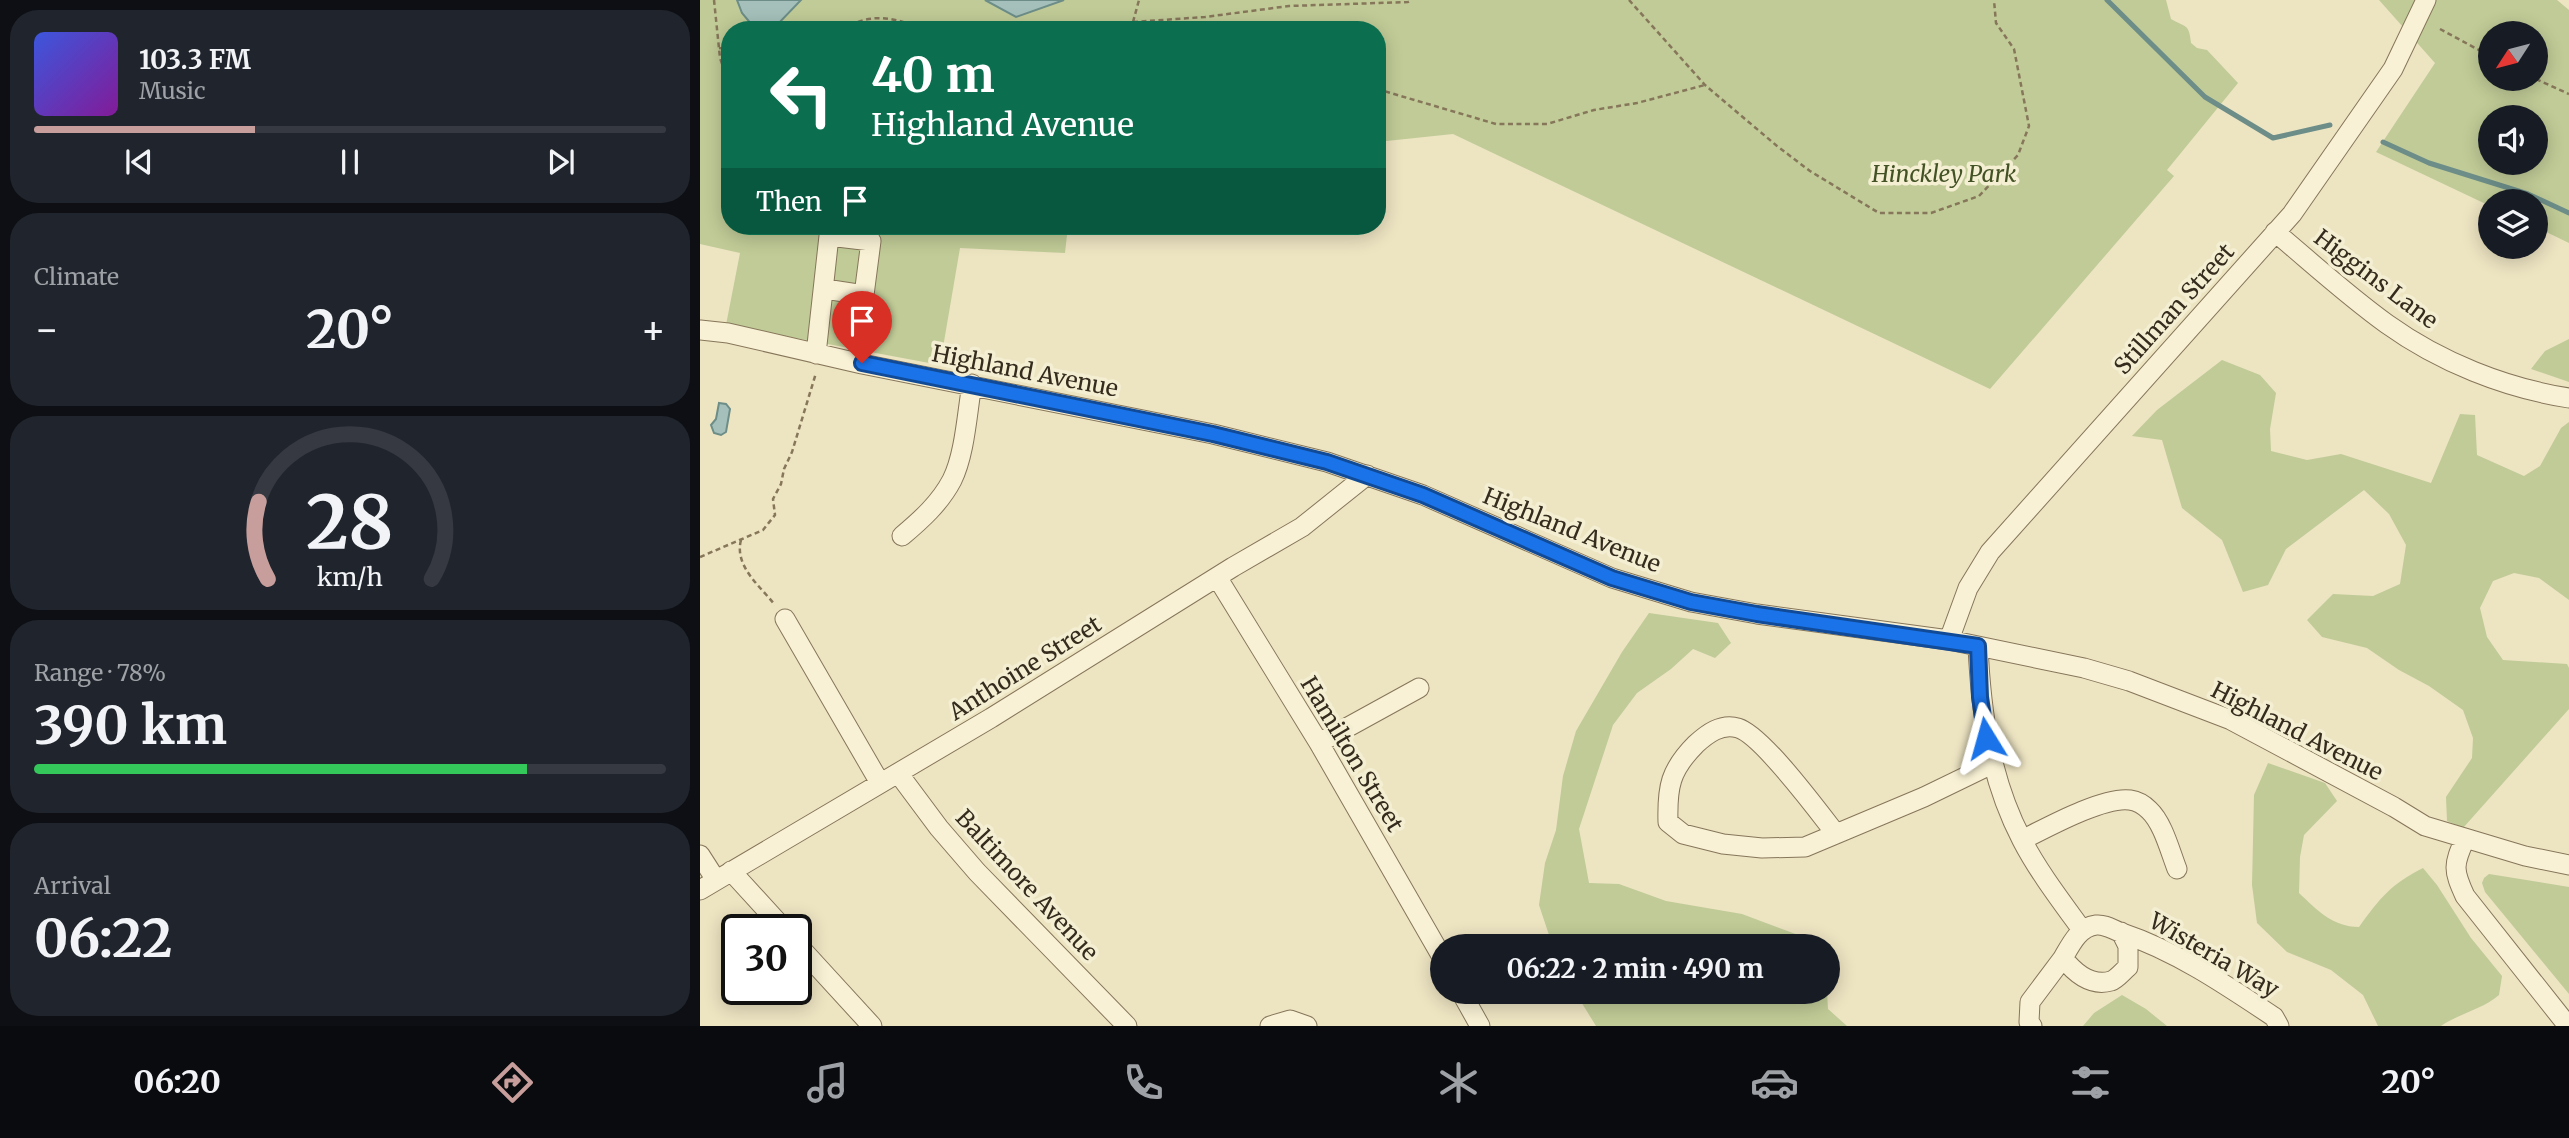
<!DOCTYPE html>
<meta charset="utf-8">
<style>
body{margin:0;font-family:Merriweather,serif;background:#20242c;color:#f1f3f6;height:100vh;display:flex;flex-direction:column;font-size:26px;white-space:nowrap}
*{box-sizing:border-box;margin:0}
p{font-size:23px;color:#9ea1a6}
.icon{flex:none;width:38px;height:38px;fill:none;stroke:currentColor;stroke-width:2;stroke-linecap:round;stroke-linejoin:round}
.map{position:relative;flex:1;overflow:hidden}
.drawer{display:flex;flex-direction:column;gap:10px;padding:10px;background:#0d0f14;width:700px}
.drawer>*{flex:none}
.banner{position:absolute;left:21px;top:21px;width:665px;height:214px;border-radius:28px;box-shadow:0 4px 18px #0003;background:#0b6e4f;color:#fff;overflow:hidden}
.needle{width:46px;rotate:234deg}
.controls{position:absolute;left:1778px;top:21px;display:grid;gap:14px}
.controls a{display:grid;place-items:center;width:70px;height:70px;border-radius:50%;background:#171b24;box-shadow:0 4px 18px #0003;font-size:35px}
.speed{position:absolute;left:21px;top:914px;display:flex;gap:14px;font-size:35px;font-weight:700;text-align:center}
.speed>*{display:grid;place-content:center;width:91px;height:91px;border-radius:50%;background:#171b24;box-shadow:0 4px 18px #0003;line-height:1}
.speed .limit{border:4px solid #111;border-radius:10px;background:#fff;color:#111}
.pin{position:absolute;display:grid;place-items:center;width:60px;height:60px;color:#fff;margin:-72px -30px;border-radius:50% 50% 50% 0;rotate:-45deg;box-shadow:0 0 7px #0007}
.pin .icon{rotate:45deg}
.me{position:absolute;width:77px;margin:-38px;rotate:352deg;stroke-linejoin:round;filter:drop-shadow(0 0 5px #0008)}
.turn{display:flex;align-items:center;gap:24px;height:147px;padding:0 35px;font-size:32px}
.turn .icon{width:91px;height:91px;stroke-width:2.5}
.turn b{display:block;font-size:49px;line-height:60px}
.then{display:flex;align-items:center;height:66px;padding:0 35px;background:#0003;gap:14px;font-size:26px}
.big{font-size:52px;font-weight:700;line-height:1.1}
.drawer .widget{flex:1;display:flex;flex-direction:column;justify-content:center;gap:10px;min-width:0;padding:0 24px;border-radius:28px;background:#20242c}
.drawer .dial{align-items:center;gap:0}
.dial svg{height:182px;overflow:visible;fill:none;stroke:#363941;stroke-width:7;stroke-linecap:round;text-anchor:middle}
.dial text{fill:#f1f3f6;stroke:none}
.song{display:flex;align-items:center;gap:21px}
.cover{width:84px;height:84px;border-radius:10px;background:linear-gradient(135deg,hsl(230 70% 55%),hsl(290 70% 35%))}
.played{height:7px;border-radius:4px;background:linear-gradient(90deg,#c79e9b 35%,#363941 35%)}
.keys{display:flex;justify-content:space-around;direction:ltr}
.heat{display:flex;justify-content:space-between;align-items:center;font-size:38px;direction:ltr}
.charge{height:10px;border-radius:5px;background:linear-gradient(90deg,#34c759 78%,#363941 0)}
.trip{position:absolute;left:730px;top:934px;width:410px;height:70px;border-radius:35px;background:#171b24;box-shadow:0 4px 18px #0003;font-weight:700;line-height:70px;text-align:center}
.dock{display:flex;height:112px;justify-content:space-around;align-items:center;background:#090b0e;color:#9ea1a6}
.dock .icon{width:49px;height:49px}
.dock .selected{color:#c79e9b}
.dock b{font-size:32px;color:#f1f3f6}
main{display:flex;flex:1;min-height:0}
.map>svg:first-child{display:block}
.green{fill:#c0cb97;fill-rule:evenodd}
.water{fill:#a5c0ba;stroke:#6c8d88;stroke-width:2}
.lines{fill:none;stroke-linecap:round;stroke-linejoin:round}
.stream{stroke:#6c8d88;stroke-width:5}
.minor-casing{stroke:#86765a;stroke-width:21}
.path{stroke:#86765a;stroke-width:2.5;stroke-dasharray:5 3.5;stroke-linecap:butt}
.minor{stroke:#f8f1d5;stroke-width:19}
.route-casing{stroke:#114b97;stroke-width:18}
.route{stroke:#1a73e8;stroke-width:12}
.labels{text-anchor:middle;stroke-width:7;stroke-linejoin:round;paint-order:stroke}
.park-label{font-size:23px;font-style:italic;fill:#435225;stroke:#f4eed2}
.street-label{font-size:23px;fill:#362c1e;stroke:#f4eed2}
</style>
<main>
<section class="drawer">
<div class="widget">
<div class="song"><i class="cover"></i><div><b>103.3 FM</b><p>Music</p></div></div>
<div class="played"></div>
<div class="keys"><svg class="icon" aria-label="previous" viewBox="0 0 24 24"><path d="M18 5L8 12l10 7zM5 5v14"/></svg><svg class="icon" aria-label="pause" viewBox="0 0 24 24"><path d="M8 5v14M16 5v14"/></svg><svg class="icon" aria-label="next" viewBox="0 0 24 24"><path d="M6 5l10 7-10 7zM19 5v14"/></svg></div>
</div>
<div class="widget"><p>Climate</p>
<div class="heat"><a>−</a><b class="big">20°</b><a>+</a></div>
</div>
<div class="widget dial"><svg viewBox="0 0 100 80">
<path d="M14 69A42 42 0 1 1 86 69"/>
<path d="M14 69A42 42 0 0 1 10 35" stroke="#c79e9b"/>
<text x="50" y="56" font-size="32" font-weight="700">28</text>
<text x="50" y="72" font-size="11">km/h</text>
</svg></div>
<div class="widget"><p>Range · 78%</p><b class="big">390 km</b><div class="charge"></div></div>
<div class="widget"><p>Arrival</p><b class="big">06:22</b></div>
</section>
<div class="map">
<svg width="1869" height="1026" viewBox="0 0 1869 1026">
<rect width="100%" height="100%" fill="#ede4c2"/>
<path class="green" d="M 0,0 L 37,0 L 42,13 L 75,26 L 101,0 L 285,0 L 316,17 L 364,0 L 1466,0 L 1471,19 C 1486,28 1489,23 1491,43 L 1497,48 L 1507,50 L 1538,83 L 1467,170 L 1474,176 L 1290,389 L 753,134 L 677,142 L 677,30 L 30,30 L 30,226 L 368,226 L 365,253 L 260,248 L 240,365 L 26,325 L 40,253 L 0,244 Z
M 1679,0 L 1857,0 L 1869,10 L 1869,243 L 1836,227 L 1836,201 L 1790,201 L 1790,206 L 1676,152 L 1735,63 ZM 1790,33 L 1836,33 L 1836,79 L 1790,79 ZM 1790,117 L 1836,117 L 1836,163 L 1790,163 Z
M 1869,339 L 1869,382 L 1831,369 L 1845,351 Z
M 1522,360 L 1560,375 L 1576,393 L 1570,429 L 1571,451 L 1607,460 L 1641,454 L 1731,483 L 1760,414 L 1775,415 L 1777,455 L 1824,476 L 1840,466 L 1861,428 L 1869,422 L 1869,600 L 1839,578 L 1814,573 L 1793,581 L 1780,608 L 1787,637 L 1803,660 L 1867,664 L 1869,668 L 1869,709 L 1763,828 L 1747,821 L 1746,797 L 1772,758 L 1773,738 L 1763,710 L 1729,686 L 1699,670 L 1667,648 L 1622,637 L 1607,620 L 1633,594 L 1673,596 L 1700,584 L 1706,545 L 1689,514 L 1664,490 L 1586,549 L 1568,585 L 1543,592 L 1522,540 L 1482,508 L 1462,440 L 1432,436 L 1457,410 Z
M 949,613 L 1018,623 L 1031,643 L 1015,658 L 993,649 L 971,669 L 937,693 L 913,725 L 879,829 L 889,883 L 919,884 L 966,901 L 1042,914 L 1101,936 L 1108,947 L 853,947 L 839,905 L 845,863 L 856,830 L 863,776 L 876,731 L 922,652 Z
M 1568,763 L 1625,783 L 1637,801 L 1604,835 L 1600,857 L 1599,893 C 1617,910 1633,927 1659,927 C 1680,898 1691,884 1723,868 L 1737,885 L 1771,938 L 1802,976 L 1799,995 C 1781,1010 1760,1013 1741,1026 L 1678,1026 L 1663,995 L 1631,970 L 1587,952 L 1557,923 L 1552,885 L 1554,795 Z
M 1789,874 L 1869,887 L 1869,994 L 1785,892 L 1782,883 L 1784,878 Z
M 875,992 L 1127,992 L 1128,1009 L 1147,1026 L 896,1026 Z
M 1422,995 L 1446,1009 L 1467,1026 L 1383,1026 L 1394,1013 Z"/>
<path class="water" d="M 37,0 L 101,0 L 76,26 L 52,25 L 42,13 Z
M 285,0 L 364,0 L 316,17 Z
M 19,403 L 26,404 L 30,409 L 26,432 L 21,435 L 14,433 L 11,425 L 16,419 Z"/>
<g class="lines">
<path class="stream" d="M 1407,0 L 1505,97 L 1573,138 L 1630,125
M 1683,142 L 1729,163 L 1828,194 L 1869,213"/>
<defs>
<path id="minor" d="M 1575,232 C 1612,263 1648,296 1687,324 C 1740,362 1805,388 1869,398
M 0,330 L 28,333 L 162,364 L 513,434 L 627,462 L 723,495 L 912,578 L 991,602 L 1057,614 L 1249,640 L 1384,668 L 1429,681 L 1531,720 L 1694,807 L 1725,826 L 1825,856 L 1869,865
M 116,354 L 129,236 L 171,241 L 164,295 L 125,289
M 202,536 C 221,520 240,503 252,480 C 265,454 267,413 272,384
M 517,577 L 619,743 L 742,957
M 85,619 L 180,783
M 1249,640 L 1268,588 L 1290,552 L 1592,214 L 1693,69 L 1726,0
M 1278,646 C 1281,713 1290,779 1322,840 C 1338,871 1361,901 1382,930
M 619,743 L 719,688
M 198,773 L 239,828 L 277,872 L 427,1026
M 1136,834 L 1105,847 L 1062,848 L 1023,844 L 983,834 L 968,822 C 967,787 970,770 996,744 C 1007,734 1021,723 1038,728 C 1062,735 1118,811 1136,834 L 1224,797 L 1292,764
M 1765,839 C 1753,865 1753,870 1765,896 L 1868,1026
M 1322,840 C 1346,828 1404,796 1430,800 C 1437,801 1444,805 1449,810 C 1463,823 1470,851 1477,869
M 0,855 L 16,880
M 31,871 L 84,929
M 0,890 L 291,718 L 533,567 L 602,527 L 667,475
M 1421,932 L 1428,946 L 1428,967 C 1423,971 1417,979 1411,981 C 1390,987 1374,972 1363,958 C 1371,944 1379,927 1396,925 C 1406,924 1413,930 1422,933 C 1476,951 1526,985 1574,1017 L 1579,1026
M 96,943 L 172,1026
M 761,992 L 780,1026
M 570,1026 L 590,1020 L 607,1026
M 1332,1026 L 1329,1022 L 1330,1002 L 1363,958"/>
</defs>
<use href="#minor" class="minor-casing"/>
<path class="path" d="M 14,0 L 20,58 L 30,87
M 929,0 L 1005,85 L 1077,146 L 1110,171 L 1179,213 L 1231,213 L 1279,196 L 1318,155 L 1329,126 L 1314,49 L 1296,23 L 1294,0
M 433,22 L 439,0
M 1740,29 L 1790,56
M 143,30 C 169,11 197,18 225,30
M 418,30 L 433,22 L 505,17 L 589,6 L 708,2 L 712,0
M 19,48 L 30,49
M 1836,79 L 1869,94
M 677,89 L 796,124 L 847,124 L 894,110 L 937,103 L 1005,85
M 104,226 L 111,233
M 41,540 C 34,566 60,586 75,605
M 0,557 L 63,530 L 75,515 L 73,499 L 81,484 L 84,469 L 92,452 L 116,373"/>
<use href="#minor" class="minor"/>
</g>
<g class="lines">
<defs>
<path id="route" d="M 162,363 L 513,434 L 627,462 L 723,495 L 912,578 L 991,602 L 1057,614 L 1278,646 L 1280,697 L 1286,738"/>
</defs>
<use href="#route" class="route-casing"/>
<use href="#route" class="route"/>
</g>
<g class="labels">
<g class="park-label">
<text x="1244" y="182">Hinckley Park</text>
</g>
<g class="street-label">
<text transform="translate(1676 279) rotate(37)" y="8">Higgins Lane</text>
<text transform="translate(1474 309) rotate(-48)" y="8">Stillman Street</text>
<text transform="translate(325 371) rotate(11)" y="8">Highland Avenue</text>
<text transform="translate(872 530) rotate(22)" y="8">Highland Avenue</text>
<text transform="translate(325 668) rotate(-32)" y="8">Anthoine Street</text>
<text transform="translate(1597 731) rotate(27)" y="8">Highland Avenue</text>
<text transform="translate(652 754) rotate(59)" y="8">Hamilton Street</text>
<text transform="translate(327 885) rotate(47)" y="8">Baltimore Avenue</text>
<text transform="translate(1514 955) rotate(30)" y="8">Wisteria Way</text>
</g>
</g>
</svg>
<div class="controls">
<a><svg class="needle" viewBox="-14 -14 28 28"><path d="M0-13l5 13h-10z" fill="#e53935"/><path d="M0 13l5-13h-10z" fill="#9ea1a6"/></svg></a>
<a><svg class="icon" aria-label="sound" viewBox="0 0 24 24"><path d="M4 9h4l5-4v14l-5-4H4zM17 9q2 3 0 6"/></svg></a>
<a><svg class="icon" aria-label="layers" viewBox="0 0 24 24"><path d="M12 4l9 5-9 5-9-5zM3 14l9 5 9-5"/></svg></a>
</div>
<div class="speed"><div class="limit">30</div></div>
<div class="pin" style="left:162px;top:363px;background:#d93025"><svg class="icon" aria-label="arrive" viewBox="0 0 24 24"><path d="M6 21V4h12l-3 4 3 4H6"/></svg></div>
<svg class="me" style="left:1286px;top:738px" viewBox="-20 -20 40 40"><path d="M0-17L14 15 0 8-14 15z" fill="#1a73e8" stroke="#fff" stroke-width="4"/></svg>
<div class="trip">06:22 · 2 min · 490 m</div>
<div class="banner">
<div class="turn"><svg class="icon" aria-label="left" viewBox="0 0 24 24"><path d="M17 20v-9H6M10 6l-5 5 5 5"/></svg><div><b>40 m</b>Highland Avenue</div></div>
<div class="then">Then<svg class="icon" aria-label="arrive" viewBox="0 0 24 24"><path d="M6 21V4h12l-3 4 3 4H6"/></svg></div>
</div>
</div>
</main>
<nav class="dock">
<b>06:20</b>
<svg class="icon selected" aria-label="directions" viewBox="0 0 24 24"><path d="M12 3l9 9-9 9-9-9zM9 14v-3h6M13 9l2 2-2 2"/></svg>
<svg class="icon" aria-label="music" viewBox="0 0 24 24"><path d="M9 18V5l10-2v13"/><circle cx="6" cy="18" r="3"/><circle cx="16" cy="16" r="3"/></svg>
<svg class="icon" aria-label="phone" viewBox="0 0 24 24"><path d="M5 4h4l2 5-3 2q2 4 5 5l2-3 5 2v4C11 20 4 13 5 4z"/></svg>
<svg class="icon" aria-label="climate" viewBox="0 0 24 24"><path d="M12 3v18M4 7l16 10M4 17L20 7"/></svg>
<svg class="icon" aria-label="car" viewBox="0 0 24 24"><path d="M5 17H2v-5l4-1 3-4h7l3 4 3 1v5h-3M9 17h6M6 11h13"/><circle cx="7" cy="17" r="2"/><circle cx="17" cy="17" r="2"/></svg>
<svg class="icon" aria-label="filters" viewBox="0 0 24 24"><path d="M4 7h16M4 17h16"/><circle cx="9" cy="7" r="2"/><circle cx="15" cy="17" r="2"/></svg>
<b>20°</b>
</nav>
